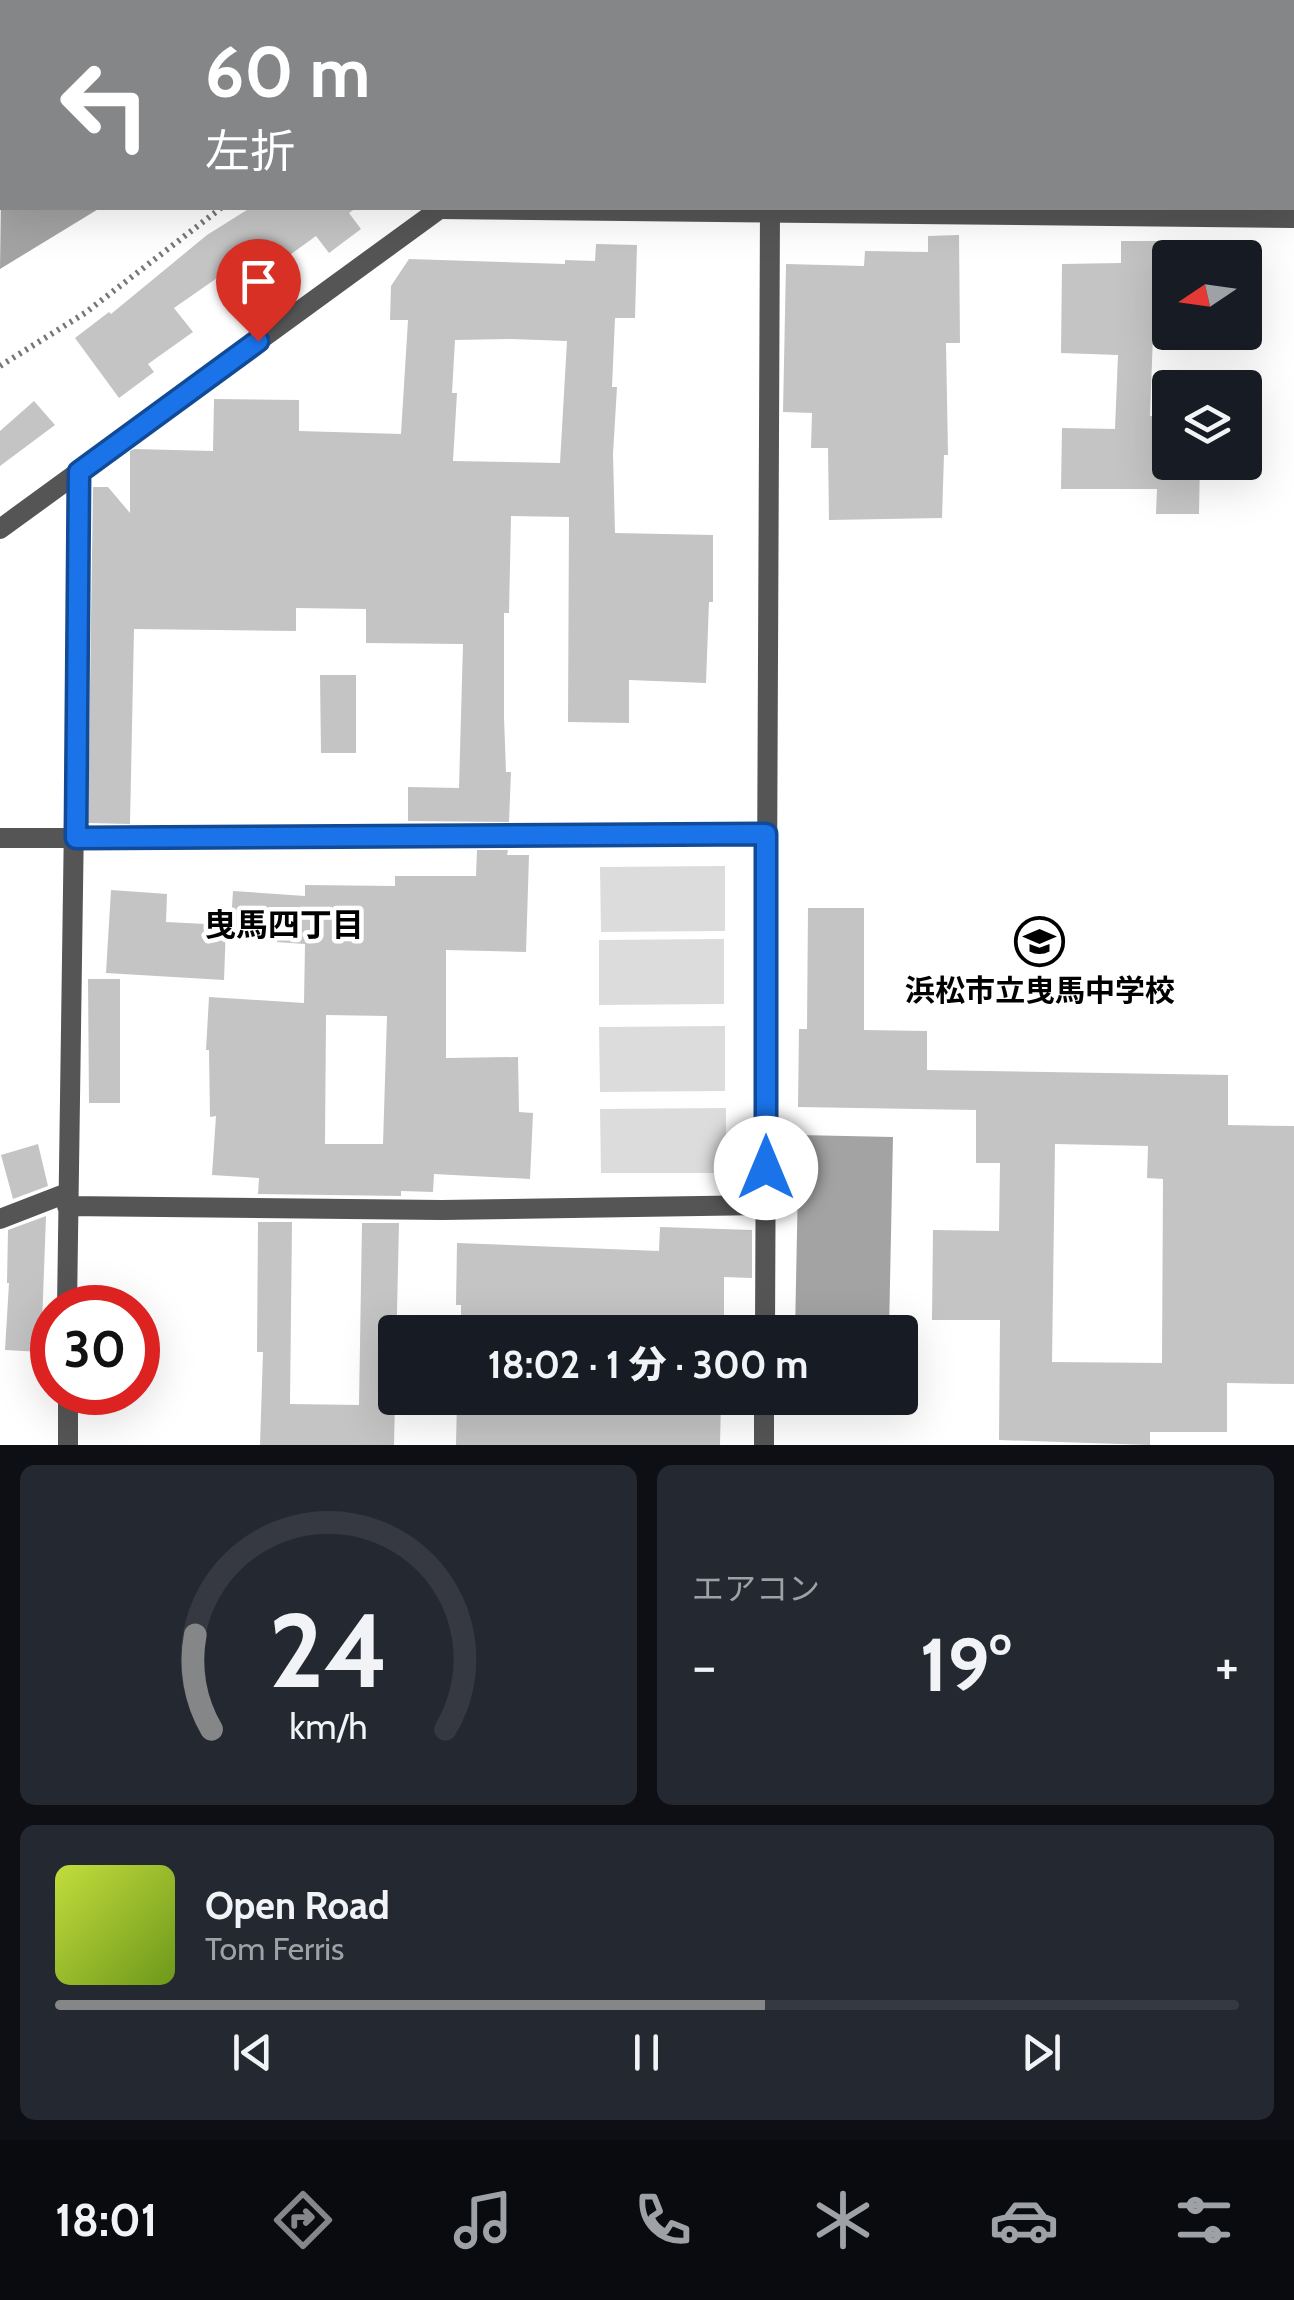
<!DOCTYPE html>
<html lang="ja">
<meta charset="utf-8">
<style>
body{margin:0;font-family:Cabin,"Noto Sans JP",sans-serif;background:#242831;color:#f1f3f6;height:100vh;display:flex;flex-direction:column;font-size:38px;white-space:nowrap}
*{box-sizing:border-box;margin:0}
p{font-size:32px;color:#9ea1a6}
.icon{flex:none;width:55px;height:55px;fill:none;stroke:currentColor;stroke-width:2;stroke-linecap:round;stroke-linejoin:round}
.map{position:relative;height:1445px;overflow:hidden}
.panel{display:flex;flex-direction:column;gap:20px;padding:20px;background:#0d0f14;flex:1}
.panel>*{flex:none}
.guide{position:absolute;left:0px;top:0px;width:1295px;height:210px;box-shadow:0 10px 40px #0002;background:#858687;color:#fff;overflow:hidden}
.needle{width:65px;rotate:257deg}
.tools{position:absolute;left:1152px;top:240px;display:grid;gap:20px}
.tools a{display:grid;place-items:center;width:110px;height:110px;border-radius:10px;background:#171b24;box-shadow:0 10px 40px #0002;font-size:50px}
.speed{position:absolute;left:30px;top:1285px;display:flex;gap:20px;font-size:50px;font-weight:700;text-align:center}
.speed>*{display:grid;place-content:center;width:130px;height:130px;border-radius:50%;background:#171b24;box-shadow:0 10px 40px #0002;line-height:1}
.speed .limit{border:15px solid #d22;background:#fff;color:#111}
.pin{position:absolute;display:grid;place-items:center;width:85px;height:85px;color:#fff;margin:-102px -42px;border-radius:50% 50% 50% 0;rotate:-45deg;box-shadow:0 0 10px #0007}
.pin .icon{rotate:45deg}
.me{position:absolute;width:110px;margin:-55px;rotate:0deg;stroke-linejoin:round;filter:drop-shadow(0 0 8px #0008)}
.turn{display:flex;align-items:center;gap:35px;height:210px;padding:0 40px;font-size:45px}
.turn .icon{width:130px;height:130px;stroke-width:2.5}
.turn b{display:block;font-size:70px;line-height:85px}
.big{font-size:75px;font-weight:800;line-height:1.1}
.panel .tile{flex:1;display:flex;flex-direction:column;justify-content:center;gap:15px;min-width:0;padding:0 35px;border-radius:15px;background:#242831}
.panel .dial{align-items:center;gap:0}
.dial svg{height:260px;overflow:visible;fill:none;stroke:#363941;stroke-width:7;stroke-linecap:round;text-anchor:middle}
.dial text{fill:#f1f3f6;stroke:none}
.song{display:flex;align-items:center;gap:30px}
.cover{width:120px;height:120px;border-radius:15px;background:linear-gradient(135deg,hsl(70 70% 55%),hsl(80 70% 35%))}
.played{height:10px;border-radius:5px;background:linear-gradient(90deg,#858687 60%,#363941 60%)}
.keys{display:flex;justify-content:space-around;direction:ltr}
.heat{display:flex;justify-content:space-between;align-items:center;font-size:55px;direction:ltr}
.panel .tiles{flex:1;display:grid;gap:20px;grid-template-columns:1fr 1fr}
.tile:last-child{grid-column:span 2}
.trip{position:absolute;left:378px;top:1315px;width:540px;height:100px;border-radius:10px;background:#171b24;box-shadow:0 10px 40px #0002;font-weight:800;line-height:100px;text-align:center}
.menu{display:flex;height:160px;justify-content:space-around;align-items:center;background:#090b0e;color:#9ea1a6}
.menu .icon{width:70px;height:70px}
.menu .selected{color:#858687}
.menu b{font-size:45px;color:#f1f3f6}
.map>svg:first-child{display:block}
.green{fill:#dcdcdc}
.water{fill:#a3a3a3}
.building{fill:#c4c4c4;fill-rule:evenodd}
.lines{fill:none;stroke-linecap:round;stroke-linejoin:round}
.path{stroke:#777;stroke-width:6;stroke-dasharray:2.5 5;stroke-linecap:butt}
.minor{stroke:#555;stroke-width:20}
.tertiary{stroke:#555;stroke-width:20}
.route-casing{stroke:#114b97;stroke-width:25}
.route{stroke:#1a73e8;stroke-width:18}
.labels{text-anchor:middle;stroke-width:9;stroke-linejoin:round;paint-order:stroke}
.poi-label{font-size:30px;font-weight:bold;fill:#000;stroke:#fff}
.neighbourhood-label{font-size:32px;font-weight:bold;fill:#000;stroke:#fff}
</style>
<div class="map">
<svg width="1294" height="1445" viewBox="0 0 1294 1445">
<rect width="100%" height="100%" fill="#fff"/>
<path class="green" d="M 725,866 L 725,931 L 601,932 L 600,867 Z
M 724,939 L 724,1004 L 599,1005 L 599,940 Z
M 725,1026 L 725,1091 L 600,1092 L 599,1027 Z
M 726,1108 L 726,1173 L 601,1173 L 600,1109 Z"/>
<path class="water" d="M 2,119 L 2,208 L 100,208 L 0,269 Z
M 799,1135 L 893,1137 L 889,1332 L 795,1332 Z
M 793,1398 L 888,1398 L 888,1409 L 793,1407 Z"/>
<path class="building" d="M 250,208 L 356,208 L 349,213 L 361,229 L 329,253 L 316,236 L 276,265 L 268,254 L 235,277 L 230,269 L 174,308 L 193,332 L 148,364 L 154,372 L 119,398 L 75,338 L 109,312 L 111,314 L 207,235 Z
M 959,235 L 960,343 L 946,343 L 948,455 L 944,455 L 942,518 L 829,520 L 828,448 L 811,448 L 812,413 L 783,412 L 786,264 L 864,266 L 865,251 L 928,252 L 928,236 Z
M 1121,241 L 1170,241 L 1170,299 L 1159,299 L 1159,308 L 1154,308 L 1150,416 L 1170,416 L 1170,462 L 1200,462 L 1199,514 L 1156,514 L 1157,489 L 1061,489 L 1062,428 L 1115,429 L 1118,355 L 1061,353 L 1062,264 L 1121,263 Z
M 596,244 L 637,245 L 635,318 L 615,318 L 612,387 L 617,387 L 613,454 L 615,533 L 713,535 L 713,602 L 709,602 L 706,683 L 629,680 L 629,723 L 568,722 L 569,517 L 511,516 L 509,613 L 504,613 L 504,717 L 506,772 L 511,772 L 509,822 L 408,821 L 408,787 L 459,788 L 463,644 L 366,643 L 366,609 L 296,608 L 296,631 L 134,629 L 130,824 L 88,823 L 93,487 L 108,487 L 130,513 L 130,451 L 134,449 L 213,451 L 214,399 L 299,400 L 299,431 L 401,434 L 408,320 L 390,320 L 391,286 L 409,259 L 565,264 L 565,260 L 595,261 ZM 511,339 L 567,341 L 560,463 L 453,461 L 457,393 L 452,393 L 455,340 Z
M 34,401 L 55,425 L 0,466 L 0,431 Z
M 320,675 L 356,675 L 356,753 L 321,753 Z
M 477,850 L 508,850 L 507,855 L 529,855 L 526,952 L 446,950 L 446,1058 L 518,1057 L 519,1112 L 533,1113 L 530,1179 L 434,1174 L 433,1192 L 401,1191 L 401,1196 L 258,1194 L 259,1178 L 212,1175 L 216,1116 L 210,1117 L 209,1050 L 206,1050 L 209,997 L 304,1003 L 305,944 L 230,939 L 233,891 L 305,896 L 305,885 L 395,886 L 395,876 L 476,876 ZM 326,1015 L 387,1016 L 383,1144 L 325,1144 Z
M 111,890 L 167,894 L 166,922 L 226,925 L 224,980 L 106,973 Z
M 808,908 L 864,908 L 864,1030 L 927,1031 L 927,1070 L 1228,1075 L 1228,1125 L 1294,1126 L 1294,1384 L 1227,1383 L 1227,1432 L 1150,1432 L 1150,1445 L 999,1440 L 1000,1320 L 932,1320 L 933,1230 L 999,1231 L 1000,1163 L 976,1163 L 976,1110 L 798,1107 L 799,1029 L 807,1029 ZM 1055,1144 L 1148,1146 L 1147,1178 L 1163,1179 L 1162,1363 L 1052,1362 Z
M 88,979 L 120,979 L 120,1103 L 89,1103 Z
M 38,1144 L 48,1186 L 13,1199 L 1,1155 Z
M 46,1216 L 41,1352 L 5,1350 L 9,1283 L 7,1283 L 8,1230 Z
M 258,1222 L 292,1222 L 290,1404 L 359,1405 L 362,1223 L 399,1223 L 394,1445 L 260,1445 L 263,1352 L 257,1352 Z
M 660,1227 L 752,1230 L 752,1278 L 724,1277 L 724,1332 L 657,1332 L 657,1328 L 574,1326 L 574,1332 L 461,1332 L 461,1305 L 456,1305 L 457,1243 L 659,1251 Z
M 457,1398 L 721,1398 L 720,1445 L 456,1445 Z"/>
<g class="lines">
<path class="path" d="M 467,2 L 469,0
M 0,366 L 85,313 L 221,208"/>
<path class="minor" d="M 32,2 L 35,0
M 724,2 L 728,0
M 772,2 L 772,0
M 0,27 L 2,25
M 0,529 L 441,208
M 0,838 L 765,835
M 67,1206 L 442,1210 L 765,1205
M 0,1219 L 67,1193
M 67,1308 L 79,472
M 765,1332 L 770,208
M 68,1392 L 68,1445
M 764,1445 L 764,1398"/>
<path class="tertiary" d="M 438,209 L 1294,218"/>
</g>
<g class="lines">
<defs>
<path id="route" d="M 258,341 L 79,472 L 76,838 L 766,834 L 766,1168"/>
</defs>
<use href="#route" class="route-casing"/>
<use href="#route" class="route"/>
</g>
<defs>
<symbol id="school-ring" viewBox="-11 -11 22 22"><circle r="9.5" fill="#fff" stroke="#000" stroke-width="1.5"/><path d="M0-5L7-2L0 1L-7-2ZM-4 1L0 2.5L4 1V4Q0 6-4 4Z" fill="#000"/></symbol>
</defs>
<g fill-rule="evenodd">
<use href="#school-ring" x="1012" y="914" width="55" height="55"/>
</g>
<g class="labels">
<g class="poi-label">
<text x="1040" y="1001">浜松市立曳馬中学校</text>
</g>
<g class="neighbourhood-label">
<text x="284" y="936">曳馬四丁目</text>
</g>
</g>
</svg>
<div class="tools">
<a><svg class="needle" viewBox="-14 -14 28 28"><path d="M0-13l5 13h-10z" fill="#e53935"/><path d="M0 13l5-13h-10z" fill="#9ea1a6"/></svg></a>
<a><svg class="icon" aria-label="layers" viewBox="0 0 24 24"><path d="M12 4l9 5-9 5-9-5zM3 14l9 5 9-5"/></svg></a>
</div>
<div class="speed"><div class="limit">30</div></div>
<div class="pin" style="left:258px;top:341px;background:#d93025"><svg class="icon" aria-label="arrive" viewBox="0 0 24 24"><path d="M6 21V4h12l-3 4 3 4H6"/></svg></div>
<svg class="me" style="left:766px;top:1168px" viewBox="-20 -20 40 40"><circle r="19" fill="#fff"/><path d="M0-13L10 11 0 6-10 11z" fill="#1a73e8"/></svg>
<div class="trip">18:02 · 1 分 · 300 m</div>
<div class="guide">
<div class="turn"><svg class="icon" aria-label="left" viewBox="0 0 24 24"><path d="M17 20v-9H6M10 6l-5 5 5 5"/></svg><div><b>60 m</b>左折</div></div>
</div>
</div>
<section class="panel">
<div class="tiles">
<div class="tile dial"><svg viewBox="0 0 100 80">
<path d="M14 69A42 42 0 1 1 86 69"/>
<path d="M14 69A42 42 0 0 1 9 40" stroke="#858687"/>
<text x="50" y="56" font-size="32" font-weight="700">24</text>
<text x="50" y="72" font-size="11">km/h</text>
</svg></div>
<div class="tile"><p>エアコン</p>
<div class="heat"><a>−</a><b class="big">19°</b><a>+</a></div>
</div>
<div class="tile">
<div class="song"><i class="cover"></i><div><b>Open Road</b><p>Tom Ferris</p></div></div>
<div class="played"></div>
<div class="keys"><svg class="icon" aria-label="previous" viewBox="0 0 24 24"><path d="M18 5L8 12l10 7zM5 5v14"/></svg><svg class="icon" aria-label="pause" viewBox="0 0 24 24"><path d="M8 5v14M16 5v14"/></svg><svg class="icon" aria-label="next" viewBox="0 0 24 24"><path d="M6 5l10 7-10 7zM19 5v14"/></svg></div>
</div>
</div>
</section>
<nav class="menu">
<b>18:01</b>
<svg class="icon selected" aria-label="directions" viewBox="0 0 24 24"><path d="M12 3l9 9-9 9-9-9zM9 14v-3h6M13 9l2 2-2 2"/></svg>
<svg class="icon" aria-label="music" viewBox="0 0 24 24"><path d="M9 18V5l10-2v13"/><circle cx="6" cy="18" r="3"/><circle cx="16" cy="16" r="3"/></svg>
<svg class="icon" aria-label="phone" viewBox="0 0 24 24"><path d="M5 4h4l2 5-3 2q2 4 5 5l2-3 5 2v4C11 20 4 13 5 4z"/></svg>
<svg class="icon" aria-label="climate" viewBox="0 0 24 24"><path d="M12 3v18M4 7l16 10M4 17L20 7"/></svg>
<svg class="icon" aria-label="car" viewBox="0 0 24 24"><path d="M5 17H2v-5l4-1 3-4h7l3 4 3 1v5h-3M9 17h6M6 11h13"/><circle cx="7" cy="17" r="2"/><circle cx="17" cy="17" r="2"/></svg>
<svg class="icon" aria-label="filters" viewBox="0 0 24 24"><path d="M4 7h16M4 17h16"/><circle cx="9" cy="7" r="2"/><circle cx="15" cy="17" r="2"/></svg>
</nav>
